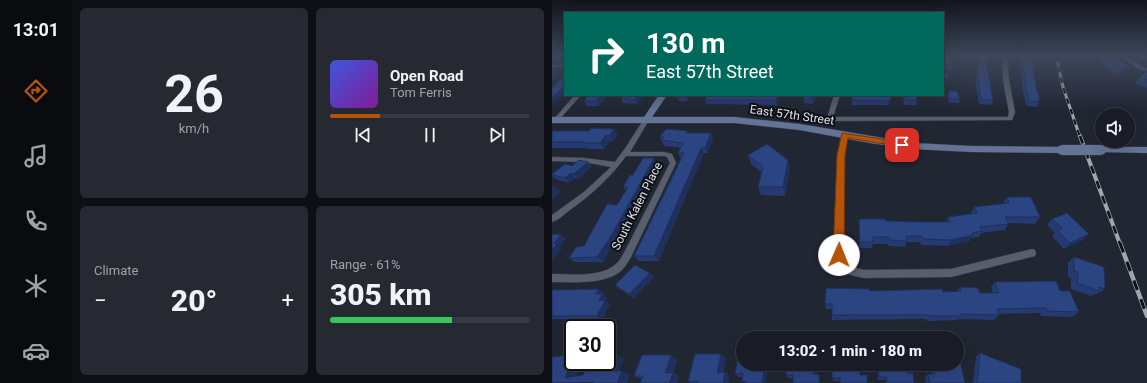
<!DOCTYPE html>
<meta charset="utf-8">
<style>
body{margin:0;font-family:Roboto,sans-serif;background:#262932;color:#f1f3f6;height:100vh;display:flex;flex-direction:column;font-size:15px;white-space:nowrap}
*{box-sizing:border-box;margin:0}
p{font-size:13px;color:#9fa1a7}
.icon{flex:none;width:22px;height:22px;fill:none;stroke:currentColor;stroke-width:2;stroke-linecap:round;stroke-linejoin:round}
.map{position:relative;flex:1;overflow:hidden}
.side{display:flex;flex-direction:column;gap:8px;padding:8px;background:#0e0f15;width:480px}
.side>*{flex:none}
.top-card{position:absolute;left:12px;top:12px;width:380px;height:84px;border-radius:0px;box-shadow:0 4px 16px #0002,0 0 0 1px #373a43;background:#00695c;color:#fff;overflow:hidden}
.fabs{position:absolute;left:543px;top:108px;display:grid;gap:8px}
.fabs a{display:grid;place-items:center;width:40px;height:40px;border-radius:50%;background:#191c26;box-shadow:0 4px 16px #0002,0 0 0 1px #373a43;font-size:20px}
.speed{position:absolute;left:12px;top:319px;display:flex;gap:8px;font-size:20px;font-weight:700;text-align:center}
.speed>*{display:grid;place-content:center;width:52px;height:52px;border-radius:50%;background:#191c26;box-shadow:0 4px 16px #0002,0 0 0 1px #373a43;line-height:1}
.speed .limit{border:2px solid #111;border-radius:6px;background:#fff;color:#111}
.pin{position:absolute;display:grid;place-items:center;width:34px;height:34px;color:#fff;margin:-17px;border-radius:8px;box-shadow:0 2px 6px #0006}
.me{position:absolute;width:44px;margin:-22px;rotate:1deg;stroke-linejoin:round;filter:drop-shadow(0 0 3px #0008)}
.turn{display:flex;align-items:center;gap:14px;height:84px;padding:0 16px;font-size:18px}
.turn .icon{width:52px;height:52px;stroke-width:2.5}
.turn b{display:block;font-size:28px;line-height:34px}
.big{font-size:30px;font-weight:800;line-height:1.1}
.side .widget{flex:1;display:flex;flex-direction:column;justify-content:center;gap:6px;min-width:0;padding:0 14px;border-radius:6px;background:#262932}
.side .dial{align-items:center;gap:0}
.dial b{font-size:52px;line-height:1}
.song{display:flex;align-items:center;gap:12px}
.cover{width:48px;height:48px;border-radius:6px;background:linear-gradient(135deg,hsl(230 70% 55%),hsl(290 70% 35%))}
.played{height:4px;border-radius:2px;background:linear-gradient(90deg,#b45309 25%,#373a43 25%)}
.keys{display:flex;justify-content:space-around;direction:ltr}
.heat{display:flex;justify-content:space-between;align-items:center;font-size:22px;direction:ltr}
.charge{height:6px;border-radius:3px;background:linear-gradient(90deg,#34c759 61%,#373a43 0)}
.side .tiles{flex:1;display:grid;gap:8px;grid-template-columns:repeat(2,1fr)}
.trip{position:absolute;left:184px;top:331px;width:228px;height:40px;border-radius:20px;background:#191c26;box-shadow:0 4px 16px #0002,0 0 0 1px #373a43;font-weight:800;line-height:40px;text-align:center}
main{display:flex;flex:1;min-height:0}
.dock{display:flex;flex-direction:column;width:72px;justify-content:space-around;align-items:center;background:#0a0b0f;color:#9fa1a7}
.dock .icon{width:28px;height:28px}
.dock .current{color:#b45309}
.dock b{font-size:18px;color:#f1f3f6}
.map>svg:first-child{display:block}
.lines{fill:none;stroke-linecap:round;stroke-linejoin:round}
.street-casing{stroke:#3d414c;stroke-width:1}
.secondary-casing{stroke:#3d414c;stroke-width:1}
.street{fill:#575e6c;fill-rule:evenodd}
.secondary{fill:#647496;fill-rule:evenodd}
.rail-far2-casing{stroke:#a1a5af;stroke-width:3}
.rail-far1-casing{stroke:#a1a5af;stroke-width:4}
.rail-casing{stroke:#a1a5af;stroke-width:4.5}
.rail-far2{stroke:#0d0f15;stroke-width:2;stroke-dasharray:5.5;stroke-linecap:butt}
.rail-far1{stroke:#0d0f15;stroke-width:2.5;stroke-dasharray:8;stroke-linecap:butt}
.rail{stroke:#0d0f15;stroke-width:3;stroke-dasharray:10;stroke-linecap:butt}
.secondary-bridge-casing{stroke:#3d414c;stroke-width:11;stroke-linecap:butt}
.secondary-bridge{stroke:#647496;stroke-width:10}
.wall{fill:#253a70}
.shaded-wall{fill:#1e305b}
.building{fill:#2b4482;stroke:#1e305b}
.route{fill:#b45309;stroke:#753606}
.labels{text-anchor:middle;stroke-width:4;stroke-linejoin:round;paint-order:stroke}
.street-label{font-size:12px;fill:#dde1e9;stroke:#0d0f15}
</style>
<main>
<nav class="dock">
<b>13:01</b>
<svg class="icon current" aria-label="directions" viewBox="0 0 24 24"><path d="M12 3l9 9-9 9-9-9zM9 14v-3h6M13 9l2 2-2 2"/></svg>
<svg class="icon" aria-label="music" viewBox="0 0 24 24"><path d="M9 18V5l10-2v13"/><circle cx="6" cy="18" r="3"/><circle cx="16" cy="16" r="3"/></svg>
<svg class="icon" aria-label="phone" viewBox="0 0 24 24"><path d="M5 4h4l2 5-3 2q2 4 5 5l2-3 5 2v4C11 20 4 13 5 4z"/></svg>
<svg class="icon" aria-label="climate" viewBox="0 0 24 24"><path d="M12 3v18M4 7l16 10M4 17L20 7"/></svg>
<svg class="icon" aria-label="car" viewBox="0 0 24 24"><path d="M5 17H2v-5l4-1 3-4h7l3 4 3 1v5h-3M9 17h6M6 11h13"/><circle cx="7" cy="17" r="2"/><circle cx="17" cy="17" r="2"/></svg>
</nav>
<section class="side">
<div class="tiles">
<div class="widget dial"><b>26</b><p>km/h</p></div>
<div class="widget">
<div class="song"><i class="cover"></i><div><b>Open Road</b><p>Tom Ferris</p></div></div>
<div class="played"></div>
<div class="keys"><svg class="icon" aria-label="previous" viewBox="0 0 24 24"><path d="M18 5L8 12l10 7zM5 5v14"/></svg><svg class="icon" aria-label="pause" viewBox="0 0 24 24"><path d="M8 5v14M16 5v14"/></svg><svg class="icon" aria-label="next" viewBox="0 0 24 24"><path d="M6 5l10 7-10 7zM19 5v14"/></svg></div>
</div>
<div class="widget"><p>Climate</p>
<div class="heat"><a>−</a><b class="big">20°</b><a>+</a></div>
</div>
<div class="widget"><p>Range · 61%</p><b class="big">305 km</b><div class="charge"></div></div>
</div>
</section>
<div class="map">
<svg width="595" height="383" viewBox="0 0 595 383">
<rect width="100%" height="100%" fill="#212633"/>
<g class="lines">
<defs>
<path id="street" d="M 451,56 L 455,56 L 457,80 L 463,112 L 460,120 L 278,121 L 275,119 L 282,95 L 288,95 L 281,117 L 456,117 L 457,112 L 451,80 Z
M 570,56 C 578,56 587,65 595,69 L 595,72 L 583,67 Z
M 0,65 L 13,65 L 13,67 L 0,67 Z
M 23,95 L 29,95 L 6,121 L 2,121 L 2,119 Z
M 94,118 L 97,120 L 78,152 L 112,152 L 120,154 L 124,163 L 79,257 C 76,261 74,266 70,270 C 54,285 21,282 0,282 L 0,274 C 18,274 49,278 64,264 C 68,261 70,256 73,251 L 118,163 L 115,157 L 112,156 L 74,156 C 59,177 39,195 18,210 C 12,214 7,220 0,222 L 0,215 L 32,192 L 59,167 L 32,162 L 0,161 L 0,157 L 32,158 L 63,162 L 74,147 L 92,119 Z
M 292,133 L 295,135 L 292,155 L 291,255 L 294,264 L 300,267 L 312,270 L 399,269 L 480,249 L 483,250 L 484,253 L 483,256 L 399,277 L 312,278 L 299,275 L 288,270 L 283,255 L 286,155 L 289,135 Z"/>
<path id="secondary" d="M 107,95 L 115,95 L 100,117 L 182,117 L 248,124 L 361,143 L 419,146 L 510,147 L 514,150 L 510,153 L 419,152 L 361,149 L 318,143 L 248,130 L 182,123 L 0,123 L 0,117 L 92,117 Z
M 549,147 L 595,147 L 595,153 L 546,152 L 545,150 L 546,148 Z"/>
</defs>
<use href="#street" class="street-casing"/>
<use href="#secondary" class="secondary-casing"/>
<use href="#street" class="street"/>
<use href="#secondary" class="secondary"/>
<defs>
<path id="rail-far2" d="M 504,56 L 511,87 L 528,137"/>
<path id="rail-far1" d="M 528,136 L 568,244"/>
<path id="rail" d="M 568,243 L 595,316"/>
</defs>
<use href="#rail-far2" class="rail-far2-casing"/>
<use href="#rail-far1" class="rail-far1-casing"/>
<use href="#rail" class="rail-casing"/>
<use href="#rail-far2" class="rail-far2"/>
<use href="#rail-far1" class="rail-far1"/>
<use href="#rail" class="rail"/>
<defs>
<path id="secondary-bridge" d="M 510,150 L 549,150"/>
</defs>
<use href="#secondary-bridge" class="secondary-bridge-casing"/>
<use href="#secondary-bridge" class="secondary-bridge"/>
</g>
<path class="wall" d="M 391,56 L 404,56 L 403,59 L 400,58 L 401,65 L 400,70 L 391,69 Z
M 427,56 L 437,56 L 436,62 L 435,65 L 441,100 L 439,105 L 427,104 L 423,80 L 425,75 L 425,68 L 427,64 Z
M 467,56 L 479,56 L 484,87 L 488,99 L 487,101 L 487,102 L 485,107 L 475,106 L 471,92 L 467,59 Z
M 544,56 L 563,56 L 565,60 L 578,67 L 574,73 L 565,75 L 551,66 Z
M 595,70 L 595,88 L 583,84 L 584,82 L 589,75 L 591,75 Z
M 396,91 L 408,99 L 407,103 L 397,103 L 395,96 Z
M 37,95 L 56,95 L 47,106 L 35,106 L 32,101 Z
M 71,95 L 92,95 L 85,104 L 71,103 L 69,98 Z
M 125,95 L 138,95 L 135,101 L 127,101 L 125,96 Z
M 156,95 L 226,95 L 227,97 L 225,105 L 155,104 L 153,100 Z
M 265,95 L 261,104 L 252,103 L 251,98 Z
M 300,95 L 339,95 L 339,104 L 335,105 L 300,105 Z
M 351,95 L 364,95 L 365,100 L 365,105 L 352,105 Z
M 0,131 L 66,134 L 61,141 L 58,141 L 52,149 L 35,149 L 34,148 L 0,148 Z
M 137,133 L 159,133 L 161,139 L 156,153 L 152,153 L 107,261 L 87,261 L 82,256 L 129,158 L 126,153 L 129,148 L 112,146 L 109,140 L 109,139 L 108,136 Z
M 196,155 L 236,160 L 238,169 L 233,196 L 209,195 L 206,187 L 209,172 L 199,164 Z
M 105,163 L 62,243 L 51,262 L 23,262 L 17,258 L 32,246 L 65,205 L 74,190 L 71,187 L 81,175 Z
M 20,166 L 40,166 L 26,179 L 23,178 L 17,183 L 4,179 L 0,176 L 0,174 Z
M 455,197 L 488,217 L 483,224 L 457,223 L 453,230 L 429,233 L 427,237 L 419,238 L 418,241 L 396,246 L 369,245 L 368,242 L 354,242 L 353,247 L 337,246 L 336,244 L 321,244 L 320,248 L 307,248 L 307,219 L 364,222 L 394,222 L 396,217 L 419,214 L 422,207 L 451,204 L 451,203 Z
M 500,219 L 531,240 L 512,249 L 500,236 L 503,233 L 495,225 Z
M 522,257 L 553,289 L 545,294 L 543,294 L 539,296 L 519,289 L 519,278 L 516,277 L 516,263 Z
M 98,273 L 102,277 L 82,298 L 67,289 L 63,285 Z
M 443,282 L 508,291 L 527,312 L 520,317 L 489,316 L 488,313 L 446,314 L 447,315 L 442,320 L 407,319 L 406,320 L 375,321 L 374,319 L 280,320 L 280,309 L 274,309 L 273,304 L 318,291 L 405,291 L 408,287 L 428,293 L 441,293 L 439,287 Z
M 0,290 L 52,293 L 51,295 L 55,298 L 54,301 L 58,304 L 50,320 L 0,319 Z
M 428,353 L 469,382 L 471,383 L 421,383 L 424,357 Z
M 169,354 L 174,358 L 171,372 L 173,372 L 177,376 L 176,383 L 139,383 L 136,382 Z
M 191,356 L 214,383 L 193,383 L 190,381 L 191,377 L 187,377 L 183,374 Z
M 125,359 L 121,373 L 127,376 L 90,379 L 82,376 Z
M 235,364 L 263,364 L 262,374 L 267,374 L 268,377 L 236,378 L 234,375 Z
M 307,364 L 288,381 L 281,381 L 280,378 Z
M 325,364 L 354,364 L 355,373 L 362,383 L 334,383 L 334,380 L 326,380 Z
M 378,364 L 405,364 L 413,383 L 374,383 L 373,377 L 376,374 L 380,374 Z"/>
<path class="shaded-wall" d="M 578,67 L 574,73 L 565,75 L 569,69 Z
M 2,68 L 6,73 L 0,79 L 0,69 Z
M 398,76 L 397,81 L 391,83 L 391,79 Z
M 13,85 L 13,93 L 2,104 L 0,101 L 0,98 Z
M 49,95 L 56,95 L 47,106 L 44,101 Z
M 86,95 L 92,95 L 85,104 L 83,100 Z
M 134,95 L 138,95 L 135,101 L 133,96 Z
M 225,95 L 226,95 L 227,97 L 225,105 L 224,100 Z
M 262,95 L 265,95 L 261,104 L 260,99 Z
M 339,99 L 339,104 L 335,105 L 336,101 Z
M 62,129 L 66,134 L 61,141 L 57,136 Z
M 159,133 L 161,139 L 156,153 L 153,148 Z
M 54,135 L 58,141 L 52,149 L 48,143 Z
M 149,148 L 152,153 L 107,261 L 102,256 Z
M 102,158 L 105,163 L 62,243 L 51,262 L 45,257 Z
M 236,160 L 238,169 L 233,196 L 231,187 Z
M 36,162 L 40,166 L 26,179 L 22,174 Z
M 19,173 L 23,178 L 17,183 L 13,178 Z
M 2,186 L 9,192 L 0,199 L 0,187 Z
M 537,234 L 531,240 L 512,249 L 518,243 Z
M 9,235 L 14,239 L 8,246 L 10,248 L 1,260 L 0,259 L 0,250 L 2,243 Z
M 421,235 L 418,241 L 396,246 L 399,240 Z
M 98,273 L 102,277 L 82,298 L 77,294 Z
M 47,289 L 52,293 L 51,295 L 55,298 L 54,301 L 58,304 L 50,320 L 45,316 L 47,300 L 44,294 Z
M 55,346 L 63,350 L 59,359 L 55,357 Z
M 169,354 L 174,358 L 170,376 L 165,373 Z
M 16,355 L 21,357 L 21,362 L 24,362 L 23,367 L 27,369 L 23,381 L 13,378 L 12,366 Z
M 65,355 L 72,359 L 66,375 L 58,371 Z
M 119,355 L 125,359 L 119,376 L 113,373 Z
M 213,364 L 216,364 L 214,383 L 210,383 Z
M 261,364 L 263,364 L 262,377 L 261,374 Z
M 70,371 L 78,374 L 75,383 L 65,383 Z
M 173,372 L 177,376 L 176,383 L 171,383 Z
M 121,373 L 127,376 L 125,383 L 117,383 Z
M 267,374 L 268,377 L 268,383 L 267,383 Z"/>
<path class="building" d="M 391,56 L 400,56 L 401,65 L 391,65 Z
M 428,56 L 437,56 L 436,62 L 434,61 L 441,100 L 429,99 L 425,75 L 426,75 L 426,64 L 427,64 Z
M 469,56 L 479,56 L 484,87 L 488,99 L 486,98 L 487,102 L 477,101 L 474,88 Z
M 551,56 L 563,56 L 565,60 L 578,67 L 569,69 L 554,60 Z
M 595,70 L 595,80 L 588,78 L 589,75 L 591,75 Z
M 391,71 L 398,76 L 391,79 Z
M 13,75 L 13,85 L 0,98 L 0,88 Z
M 396,91 L 405,91 L 408,99 L 398,99 Z
M 37,95 L 49,95 L 44,101 L 32,101 Z
M 71,95 L 86,95 L 83,100 L 69,98 Z
M 125,95 L 134,95 L 133,96 L 125,96 Z
M 156,95 L 225,95 L 224,100 L 153,100 Z
M 252,95 L 262,95 L 260,99 L 251,98 Z
M 300,95 L 339,95 L 339,99 L 336,101 L 300,100 Z
M 352,95 L 364,95 L 365,100 L 353,100 Z
M 39,128 L 62,129 L 57,136 L 54,135 L 48,143 L 31,143 L 32,142 L 0,142 L 0,131 L 37,131 Z
M 114,129 L 136,131 L 134,133 L 159,133 L 153,148 L 149,148 L 102,256 L 82,256 L 132,153 L 126,153 L 131,143 L 109,140 L 112,136 L 108,136 Z
M 215,144 L 236,160 L 231,187 L 206,187 L 211,167 L 196,155 Z
M 91,158 L 102,158 L 58,238 L 45,257 L 17,258 L 24,247 L 32,246 L 55,204 L 65,205 L 76,187 L 71,187 L 78,175 L 81,175 Z
M 27,160 L 36,162 L 22,174 L 19,173 L 13,178 L 0,175 L 0,174 L 13,164 L 20,166 Z
M 455,197 L 479,197 L 488,217 L 453,217 L 457,224 L 428,227 L 430,231 L 420,233 L 421,235 L 399,240 L 371,239 L 370,236 L 354,236 L 355,241 L 338,240 L 337,237 L 321,237 L 321,242 L 308,242 L 307,219 L 333,219 L 333,221 L 364,222 L 398,222 L 396,217 L 425,213 L 422,207 L 457,203 Z
M 515,213 L 537,234 L 518,243 L 505,230 L 510,228 L 500,219 Z
M 0,234 L 9,235 L 2,243 L 5,244 L 0,250 Z
M 522,257 L 552,267 L 553,289 L 547,287 L 547,291 L 525,283 L 526,272 L 522,271 Z
M 83,265 L 98,273 L 77,294 L 63,285 Z
M 504,281 L 508,291 L 518,291 L 527,312 L 495,311 L 494,308 L 445,309 L 447,315 L 409,314 L 409,316 L 377,316 L 377,315 L 280,315 L 280,304 L 273,304 L 274,288 L 317,289 L 318,291 L 390,289 L 391,292 L 409,291 L 408,287 L 426,288 L 428,293 L 447,293 L 443,282 Z
M 47,289 L 44,294 L 50,294 L 47,300 L 53,301 L 45,316 L 0,316 L 0,290 Z
M 428,353 L 469,369 L 469,382 L 471,383 L 425,383 Z
M 143,354 L 169,354 L 165,373 L 173,372 L 171,383 L 145,383 L 146,381 L 136,382 Z
M 16,355 L 12,366 L 18,365 L 13,378 L 31,375 L 36,362 L 55,362 L 55,355 L 65,355 L 58,371 L 70,371 L 65,383 L 41,383 L 41,382 L 0,383 L 0,357 Z
M 90,355 L 119,355 L 113,373 L 121,373 L 117,383 L 88,383 L 91,376 L 82,376 Z
M 186,356 L 191,356 L 191,364 L 213,364 L 210,383 L 194,383 L 194,381 L 190,381 L 191,373 L 183,374 Z
M 405,360 L 408,360 L 413,383 L 378,383 L 376,374 L 383,374 L 382,364 L 405,364 Z
M 235,364 L 261,364 L 261,374 L 267,374 L 267,383 L 241,383 L 241,375 L 234,375 Z
M 280,364 L 307,364 L 308,375 L 315,375 L 315,383 L 288,383 L 288,378 L 280,378 Z
M 326,364 L 354,364 L 355,373 L 361,373 L 362,383 L 335,383 L 335,377 L 327,377 Z"/>
<linearGradient id="sky" x2="0" y2="1"><stop stop-color="#12151c"/><stop offset="0.51" stop-color="#3d475b"/><stop offset="1" stop-color="#3d475b" stop-opacity="0"/></linearGradient>
<rect width="595" height="110" fill="url(#sky)"/>
<path class="route" d="M 290,133 L 350,142 L 355,145 L 350,147 L 296,138 L 293,155 L 292,255 L 290,259 L 287,260 L 283,259 L 281,255 L 285,155 Z"/>
<g class="labels">
<g class="street-label">
<text transform="translate(240 115) rotate(8)" y="4">East 57th Street</text>
<text transform="translate(85 206) rotate(-63)" y="4">South Kalen Place</text>
</g>
</g>
</svg>
<div class="fabs">
<a><svg class="icon" aria-label="sound" viewBox="0 0 24 24"><path d="M4 9h4l5-4v14l-5-4H4zM17 9q2 3 0 6"/></svg></a>
</div>
<div class="speed"><div class="limit">30</div></div>
<div class="pin" style="left:350px;top:145px;background:#d93025"><svg class="icon" aria-label="arrive" viewBox="0 0 24 24"><path d="M6 21V4h12l-3 4 3 4H6"/></svg></div>
<svg class="me" style="left:287px;top:255px" viewBox="-20 -20 40 40"><circle r="19" fill="#fff"/><path d="M0-13L10 11 0 6-10 11z" fill="#b45309"/></svg>
<div class="trip">13:02 · 1 min · 180 m</div>
<div class="top-card">
<div class="turn"><svg class="icon" aria-label="right" viewBox="0 0 24 24"><path d="M7 20v-9h11M14 6l5 5-5 5"/></svg><div><b>130 m</b>East 57th Street</div></div>
</div>
</div>
</main>
